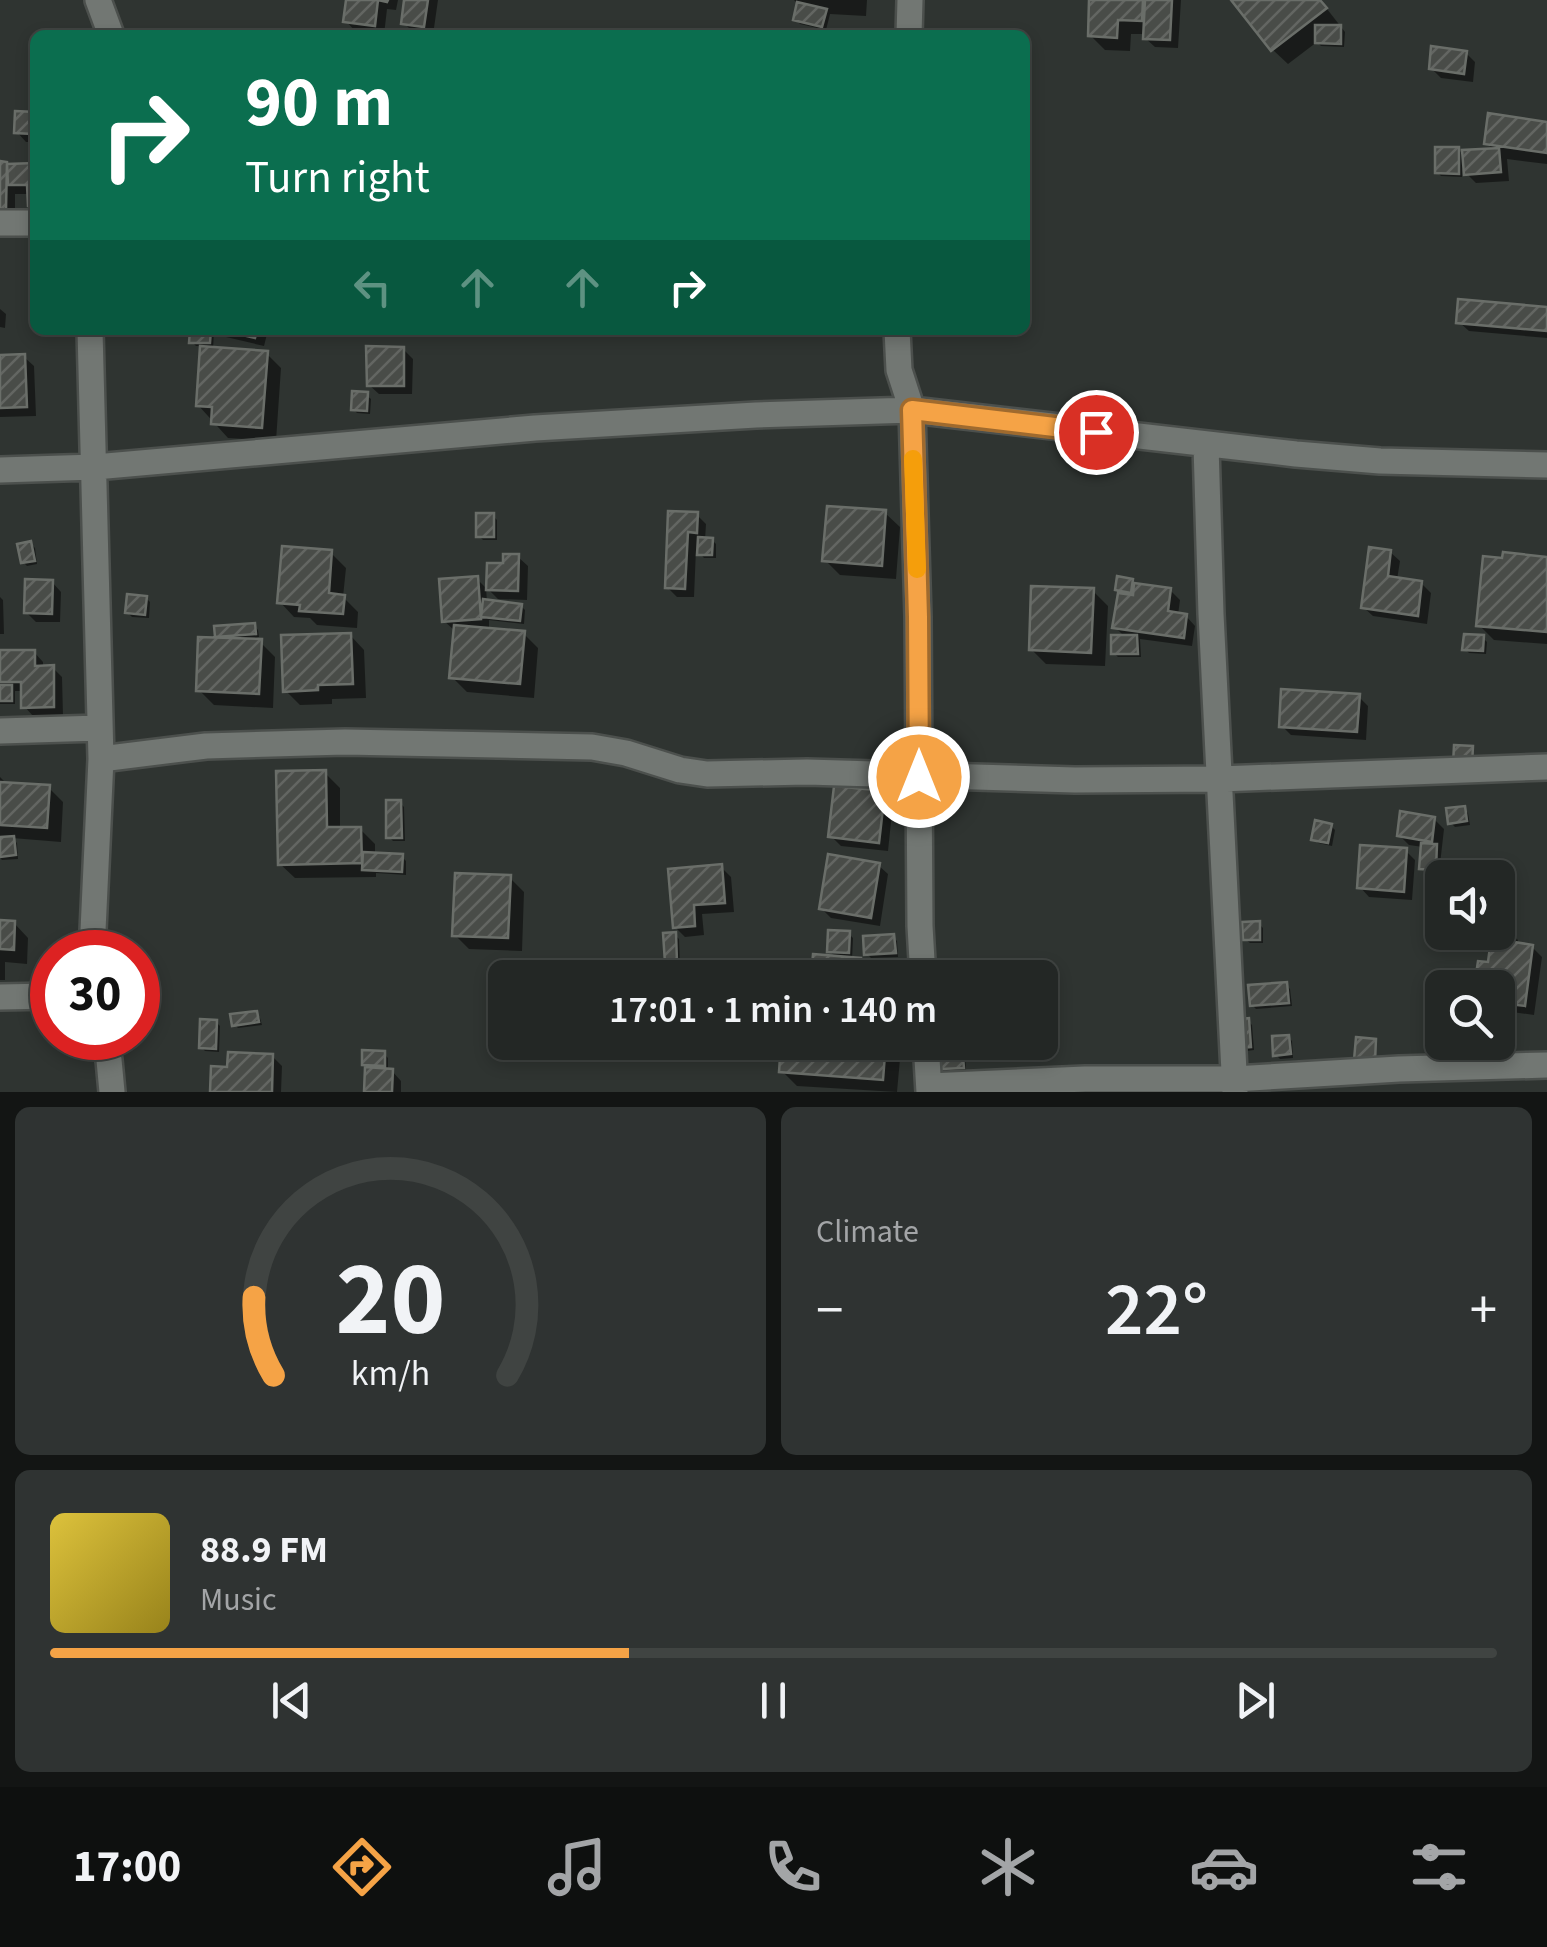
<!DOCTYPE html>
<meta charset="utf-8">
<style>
body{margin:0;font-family:"Source Sans 3",sans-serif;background:#2f3332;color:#f1f3f6;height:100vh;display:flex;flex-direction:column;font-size:38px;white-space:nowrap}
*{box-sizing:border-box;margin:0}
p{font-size:32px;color:#a3a5a7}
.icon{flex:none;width:55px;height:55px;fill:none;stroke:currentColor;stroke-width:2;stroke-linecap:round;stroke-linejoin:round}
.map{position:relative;height:1092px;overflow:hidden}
.details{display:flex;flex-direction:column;gap:15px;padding:15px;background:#131514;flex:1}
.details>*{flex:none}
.guide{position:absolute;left:30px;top:30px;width:1000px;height:305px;border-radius:15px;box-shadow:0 5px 15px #0003,0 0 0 2px #404442;background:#0b6e4f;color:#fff;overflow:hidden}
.controls{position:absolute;left:1425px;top:860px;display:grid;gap:20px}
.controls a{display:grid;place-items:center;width:90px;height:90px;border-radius:15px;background:#232725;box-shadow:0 5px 15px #0003,0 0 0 2px #404442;font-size:50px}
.speed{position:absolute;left:30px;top:930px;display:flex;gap:20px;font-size:50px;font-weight:700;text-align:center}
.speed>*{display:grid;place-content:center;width:130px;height:130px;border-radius:50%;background:#232725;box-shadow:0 5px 15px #0003,0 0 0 2px #404442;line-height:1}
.speed .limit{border:15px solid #d22;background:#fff;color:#111}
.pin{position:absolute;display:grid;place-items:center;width:85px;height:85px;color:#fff;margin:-42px;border:5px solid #fff;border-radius:50%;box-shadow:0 2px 10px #0007}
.me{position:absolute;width:110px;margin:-55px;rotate:0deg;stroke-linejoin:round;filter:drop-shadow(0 0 8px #0008)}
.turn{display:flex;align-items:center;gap:35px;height:210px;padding:0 50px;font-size:45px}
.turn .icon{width:130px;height:130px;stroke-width:2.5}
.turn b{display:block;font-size:70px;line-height:85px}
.lanes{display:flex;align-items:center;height:95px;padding:0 50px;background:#0003;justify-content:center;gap:50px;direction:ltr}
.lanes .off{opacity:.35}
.big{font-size:75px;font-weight:600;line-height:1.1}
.details .tile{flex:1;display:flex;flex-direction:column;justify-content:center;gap:15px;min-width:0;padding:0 35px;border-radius:15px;background:#2f3332}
.details .dial{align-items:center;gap:0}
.dial svg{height:260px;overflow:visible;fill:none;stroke:#404442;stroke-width:7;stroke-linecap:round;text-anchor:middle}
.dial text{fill:#f1f3f6;stroke:none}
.song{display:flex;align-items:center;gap:30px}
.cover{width:120px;height:120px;border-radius:15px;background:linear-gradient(135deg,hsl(50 70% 55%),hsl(50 70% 35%))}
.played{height:10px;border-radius:5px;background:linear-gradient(90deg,#f5a346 40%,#404442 40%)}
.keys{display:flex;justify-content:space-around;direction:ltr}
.heat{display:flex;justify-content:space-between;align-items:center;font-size:55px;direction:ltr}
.details .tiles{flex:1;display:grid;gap:15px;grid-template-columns:1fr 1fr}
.tile:last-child{grid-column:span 2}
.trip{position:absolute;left:488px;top:960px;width:570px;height:100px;border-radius:15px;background:#232725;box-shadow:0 5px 15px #0003,0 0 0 2px #404442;font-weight:600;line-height:100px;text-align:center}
.dock{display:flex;height:160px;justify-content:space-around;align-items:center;background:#0e100f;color:#a3a5a7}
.dock .icon{width:70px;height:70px}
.dock .on{color:#f5a346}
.dock b{font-size:45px;color:#f1f3f6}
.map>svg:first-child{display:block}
.shadow{fill:#0007}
.building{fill:url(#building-hatch);stroke:#6a6e69;stroke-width:2.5}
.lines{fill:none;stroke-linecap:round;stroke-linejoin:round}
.street-casing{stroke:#4c504d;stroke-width:30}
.street{stroke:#727773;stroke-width:25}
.route-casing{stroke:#9f6a2e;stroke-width:25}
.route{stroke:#f5a346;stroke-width:18}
.slow{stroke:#f59e0b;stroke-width:18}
</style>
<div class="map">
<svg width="1547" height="1092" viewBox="0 0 1547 1092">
<defs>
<pattern id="building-hatch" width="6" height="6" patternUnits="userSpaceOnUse" patternTransform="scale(2.5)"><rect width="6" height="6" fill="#494c48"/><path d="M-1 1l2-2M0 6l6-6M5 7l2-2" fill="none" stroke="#636662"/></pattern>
</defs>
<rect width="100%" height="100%" fill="#2f3431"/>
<path class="shadow" d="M 348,0 L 398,0 L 396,10 L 387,9 L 384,35 L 355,31 L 346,21 Z
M 407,0 L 438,0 L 433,35 L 413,32 L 404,23 Z
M 794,0 L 867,0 L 866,16 L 830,14 L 826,30 L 800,24 L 796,19 L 799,5 Z
M 1092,0 L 1181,0 L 1178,48 L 1155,47 L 1145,38 L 1146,34 L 1131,34 L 1130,51 L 1105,50 L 1090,35 Z
M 1234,0 L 1320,0 L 1345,32 L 1344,47 L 1321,46 L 1317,42 L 1288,64 L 1273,50 Z
M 1466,53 L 1475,62 L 1473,82 L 1441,78 L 1431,68 Z
M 35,114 L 35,142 L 26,142 L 17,132 Z
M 1547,124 L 1547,164 L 1507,159 L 1509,181 L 1476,183 L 1462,169 L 1462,177 L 1441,176 L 1437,172 L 1458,149 L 1462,153 L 1494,151 L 1487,143 Z
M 0,164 L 8,166 L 35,166 L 35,210 L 30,205 L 30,194 L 15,194 L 15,218 L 0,218 Z
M 0,309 L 6,314 L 5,328 L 0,327 Z
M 1547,310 L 1547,338 L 1469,331 L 1459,322 Z
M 192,330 L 214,330 L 213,350 L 266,353 L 281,368 L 276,441 L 228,438 L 198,405 L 202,346 L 196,346 L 192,342 Z
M 219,330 L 268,330 L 264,346 L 226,337 Z
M 403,349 L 413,359 L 412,394 L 379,394 L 369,385 Z
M 24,357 L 34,366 L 36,416 L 0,417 L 0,358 Z
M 366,395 L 371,399 L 370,414 L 357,413 L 353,409 Z
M 671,513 L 697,515 L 706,524 L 705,540 L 712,540 L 716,544 L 716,558 L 704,558 L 696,549 L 694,597 L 677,597 L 667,587 Z
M 885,513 L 900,527 L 896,579 L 840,575 L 825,560 Z
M 493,516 L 497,520 L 497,540 L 483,540 L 479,536 Z
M 31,544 L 35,548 L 37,564 L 27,566 L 23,562 Z
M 1390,552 L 1400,561 L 1397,580 L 1421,583 L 1431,593 L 1427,624 L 1373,616 L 1363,607 Z
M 331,553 L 346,568 L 343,597 L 358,612 L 357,628 L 317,625 L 310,618 L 294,617 L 280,602 Z
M 518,557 L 528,566 L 527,600 L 498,599 L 488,589 L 506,566 Z
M 1547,559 L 1547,644 L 1494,640 L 1479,625 L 1505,560 Z
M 477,579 L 486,588 L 487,602 L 521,606 L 525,610 L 524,624 L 489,620 L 489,630 L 523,633 L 538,648 L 534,698 L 467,692 L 452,677 L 454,630 L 444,621 Z
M 1132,581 L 1136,586 L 1170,590 L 1180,600 L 1178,615 L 1186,616 L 1195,626 L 1192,646 L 1140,639 L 1141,657 L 1118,657 L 1113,652 L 1126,638 L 1115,627 L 1120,592 L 1117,589 Z
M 52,582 L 61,592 L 60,622 L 36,622 L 26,612 Z
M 1093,591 L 1108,606 L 1105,666 L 1046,664 L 1031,649 Z
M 0,597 L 3,600 L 4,634 L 0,634 Z
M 146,598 L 150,602 L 149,618 L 132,617 L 128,613 Z
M 254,625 L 258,630 L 259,637 L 256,638 L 275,657 L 273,708 L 214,705 L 199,690 L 222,640 L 217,636 Z
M 350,635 L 364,650 L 366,698 L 332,699 L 332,704 L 300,705 L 285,690 Z
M 1483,638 L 1487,642 L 1486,654 L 1469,653 L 1465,649 Z
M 34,652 L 43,662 L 43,668 L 53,668 L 62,677 L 63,716 L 33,716 L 24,706 L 24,691 L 15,691 L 15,704 L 0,704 L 0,653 Z
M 1359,697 L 1368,706 L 1366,740 L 1291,735 L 1282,726 Z
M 325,773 L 340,788 L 340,830 L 360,829 L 375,844 L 375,855 L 402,857 L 406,861 L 406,875 L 376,873 L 376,877 L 295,878 L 280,864 Z
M 0,777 L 6,783 L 49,788 L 63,802 L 61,842 L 12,838 L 17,843 L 18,859 L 2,860 L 0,858 Z
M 884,794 L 893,803 L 888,851 L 841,846 L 831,836 Z
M 400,803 L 404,807 L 405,841 L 393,841 L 389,837 Z
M 1464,809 L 1468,813 L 1470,825 L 1455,827 L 1451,823 Z
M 1434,819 L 1444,829 L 1439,873 L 1426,872 L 1422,868 L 1423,847 L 1409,845 L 1399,835 Z
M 1331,826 L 1335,830 L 1332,846 L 1318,843 L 1314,839 Z
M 1406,851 L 1415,860 L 1412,900 L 1369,897 L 1360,887 Z
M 878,865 L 888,874 L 880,926 L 831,918 L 821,908 Z
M 721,867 L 731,877 L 734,912 L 702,914 L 704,935 L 685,937 L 675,927 Z
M 510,878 L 524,892 L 522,951 L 469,949 L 455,935 Z
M 0,923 L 14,923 L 28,938 L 27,964 L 5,962 L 5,980 L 0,980 Z
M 1259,924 L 1263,928 L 1263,943 L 1250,943 L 1245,939 Z
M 1498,929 L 1508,931 L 1518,940 L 1517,945 L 1532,947 L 1542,957 L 1534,1015 L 1498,1010 L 1498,988 L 1490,965 Z
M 849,934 L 853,938 L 852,960 L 860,960 L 869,970 L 869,978 L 814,978 L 837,958 L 829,951 Z
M 675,935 L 679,939 L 680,966 L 671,966 L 667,961 Z
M 893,937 L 897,941 L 898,957 L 871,958 L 867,954 Z
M 1286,985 L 1290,989 L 1292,1006 L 1256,1009 L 1252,1005 Z
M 256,1014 L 260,1018 L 262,1025 L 238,1028 L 234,1024 Z
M 1248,1021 L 1252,1025 L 1254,1050 L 1247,1051 L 1243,1047 Z
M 216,1022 L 220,1026 L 219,1052 L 205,1051 L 201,1047 Z
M 1288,1037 L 1292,1041 L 1293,1058 L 1280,1059 L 1276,1055 Z
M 885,1044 L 900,1059 L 897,1092 L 797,1086 L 782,1071 Z
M 961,1048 L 965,1052 L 966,1071 L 948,1072 L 943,1068 Z
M 384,1054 L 388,1058 L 388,1071 L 392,1071 L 401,1081 L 401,1092 L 366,1092 L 368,1067 L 364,1064 Z
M 272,1056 L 282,1066 L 281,1092 L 213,1092 L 230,1070 Z"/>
<path class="building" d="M 346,0 L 388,0 L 387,2 L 378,0 L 375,26 L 343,22 Z
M 404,0 L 428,0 L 424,27 L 401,24 Z
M 1089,0 L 1143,0 L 1142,21 L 1118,20 L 1117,38 L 1088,36 Z
M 1145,0 L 1172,0 L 1170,40 L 1143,39 Z
M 1231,0 L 1320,0 L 1327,8 L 1271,51 Z
M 797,2 L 827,9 L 822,27 L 793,20 Z
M 1315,25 L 1341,25 L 1341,44 L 1315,43 Z
M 1431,46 L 1467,51 L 1464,74 L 1429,69 Z
M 15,111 L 35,112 L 35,159 L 33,159 L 33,134 L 14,133 Z
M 1488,113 L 1547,122 L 1547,153 L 1484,144 Z
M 1435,147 L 1459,147 L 1459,174 L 1435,173 Z
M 1499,148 L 1501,172 L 1464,175 L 1462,150 Z
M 0,161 L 7,162 L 6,210 L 0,210 Z
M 35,163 L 35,206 L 28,206 L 27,185 L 8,185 L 7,164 Z
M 1458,299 L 1547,307 L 1547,331 L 1456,323 Z
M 190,330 L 211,330 L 210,343 L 189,343 Z
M 221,330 L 257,330 L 255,338 Z
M 200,346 L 268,351 L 262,428 L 211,424 L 212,407 L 196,406 Z
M 366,346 L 404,347 L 404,386 L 367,386 Z
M 25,354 L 27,407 L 0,408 L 0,355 Z
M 352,391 L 368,392 L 367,411 L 351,410 Z
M 827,506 L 886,510 L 882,566 L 822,561 Z
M 668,511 L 698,512 L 697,533 L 688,532 L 685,589 L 665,588 Z
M 476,513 L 494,513 L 494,537 L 476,537 Z
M 698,537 L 713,538 L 712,555 L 697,555 Z
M 31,541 L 35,561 L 21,563 L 17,544 Z
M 282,546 L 332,550 L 329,593 L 345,595 L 343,614 L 299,611 L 300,605 L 277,603 Z
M 1369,547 L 1391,550 L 1388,576 L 1422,581 L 1418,616 L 1361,608 Z
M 1503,552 L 1547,557 L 1547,632 L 1476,626 L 1483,556 L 1502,558 Z
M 503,554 L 519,554 L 518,591 L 486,590 L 487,563 L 503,563 Z
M 478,576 L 481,619 L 442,622 L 439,579 Z
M 1117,576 L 1133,579 L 1131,593 L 1115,590 Z
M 25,579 L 53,580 L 52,614 L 24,613 Z
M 1134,583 L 1171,588 L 1168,611 L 1187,614 L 1184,638 L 1112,628 L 1118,593 L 1133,595 Z
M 1031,586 L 1094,588 L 1091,653 L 1029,650 Z
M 127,594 L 147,596 L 145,615 L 125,613 Z
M 483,599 L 522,604 L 520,621 L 481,617 Z
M 255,623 L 256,634 L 215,637 L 214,626 Z
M 454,625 L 525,631 L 520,684 L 449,678 Z
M 351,633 L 353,684 L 318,685 L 318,690 L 283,692 L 281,635 Z
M 1464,634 L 1484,635 L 1483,651 L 1462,650 Z
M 1111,635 L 1137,635 L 1138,654 L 1111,654 Z
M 198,637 L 262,639 L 259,694 L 196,691 Z
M 0,650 L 35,650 L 35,666 L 54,665 L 54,707 L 21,708 L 21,682 L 0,682 Z
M 0,685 L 12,685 L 12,701 L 0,701 Z
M 1281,689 L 1360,694 L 1357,732 L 1279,727 Z
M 1454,745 L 1473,746 L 1472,766 L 1453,765 Z
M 326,770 L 327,827 L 361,827 L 362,863 L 278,865 L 276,771 Z
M 0,782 L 50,785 L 47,828 L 0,825 Z
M 834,786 L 885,791 L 879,843 L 828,837 Z
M 386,800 L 401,800 L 402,838 L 386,838 Z
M 1465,806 L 1467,821 L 1448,824 L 1446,808 Z
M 1400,811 L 1435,817 L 1432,842 L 1397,836 Z
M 1315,820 L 1332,824 L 1328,843 L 1311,840 Z
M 14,836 L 16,855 L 0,857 L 0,837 Z
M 1421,843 L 1437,844 L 1436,870 L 1419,869 Z
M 1360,845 L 1407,848 L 1404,892 L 1357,888 Z
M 363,852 L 403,854 L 402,872 L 362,870 Z
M 828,854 L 880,863 L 871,918 L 819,909 Z
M 722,864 L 725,903 L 694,905 L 695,926 L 673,928 L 668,869 Z
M 455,873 L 511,875 L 508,938 L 452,936 Z
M 0,920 L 15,921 L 14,950 L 0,949 Z
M 1260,921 L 1260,940 L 1243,940 L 1242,922 Z
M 1498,927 L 1509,928 L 1508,941 L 1533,945 L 1525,1006 L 1498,1003 L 1498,988 L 1474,988 L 1478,961 L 1488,962 L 1492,932 L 1498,932 Z
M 828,930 L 850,931 L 849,953 L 827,952 Z
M 676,932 L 677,962 L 665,963 L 663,933 Z
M 894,934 L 896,953 L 864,955 L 863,936 Z
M 813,954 L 861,958 L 859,978 L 811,978 Z
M 1287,982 L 1289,1003 L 1250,1006 L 1248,985 Z
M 257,1011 L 259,1022 L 232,1026 L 230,1014 Z
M 1249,1018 L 1251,1047 L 1240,1048 L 1239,1019 Z
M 200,1019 L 217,1020 L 216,1049 L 199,1048 Z
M 1289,1035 L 1291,1054 L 1273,1056 L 1272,1036 Z
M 1356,1037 L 1376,1039 L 1375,1062 L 1354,1060 Z
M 781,1042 L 886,1042 L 883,1080 L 779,1072 Z
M 962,1045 L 964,1068 L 941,1069 L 940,1047 Z
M 362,1050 L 385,1051 L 385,1066 L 362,1065 Z
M 228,1052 L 273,1054 L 272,1092 L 210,1092 L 211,1066 L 227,1067 Z
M 365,1067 L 393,1069 L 392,1092 L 364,1092 Z"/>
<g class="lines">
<defs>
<path id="street" d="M 98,0 L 111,35
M 909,35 L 910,0
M 0,223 L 35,223
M 90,330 L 101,759 L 92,952
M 897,330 L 899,370 L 912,410 L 918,617 L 920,926 L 923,978
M 1206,445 L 1211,614 L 1235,1092
M 0,470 L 95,467 L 535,428 L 756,415 L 912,410 L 1296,454 L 1380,461 L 1547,465
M 0,731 L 100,728
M 101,759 L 206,746 L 345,742 L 592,747 L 626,753 L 680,770 L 707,774 L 807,772 L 1075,780 L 1220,779 L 1547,767
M 0,997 L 52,996
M 102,1038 L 109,1060 L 112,1092
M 926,1042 L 929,1092
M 929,1086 L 1085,1079 L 1234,1079 L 1399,1069 L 1547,1065"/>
</defs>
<use href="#street" class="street-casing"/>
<use href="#street" class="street"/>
</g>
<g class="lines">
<defs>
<path id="route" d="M 919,777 L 918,617 L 912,410 L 1096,432"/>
</defs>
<use href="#route" class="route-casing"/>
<use href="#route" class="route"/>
<path class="slow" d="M 913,459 L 917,569"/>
</g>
</svg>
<div class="controls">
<a><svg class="icon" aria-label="sound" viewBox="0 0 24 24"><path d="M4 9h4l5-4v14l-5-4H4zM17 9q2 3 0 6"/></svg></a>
<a><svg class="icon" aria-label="search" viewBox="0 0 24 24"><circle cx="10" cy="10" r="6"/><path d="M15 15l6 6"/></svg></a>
</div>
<div class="speed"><div class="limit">30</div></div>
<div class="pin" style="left:1096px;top:432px;background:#d93025"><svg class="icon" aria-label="arrive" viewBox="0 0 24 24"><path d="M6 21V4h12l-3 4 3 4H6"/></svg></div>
<svg class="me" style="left:919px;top:777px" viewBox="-20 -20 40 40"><circle r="17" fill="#f5a346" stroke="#fff" stroke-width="3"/><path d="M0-11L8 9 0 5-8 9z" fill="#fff"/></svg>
<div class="trip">17:01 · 1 min · 140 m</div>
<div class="guide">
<div class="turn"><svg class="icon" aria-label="right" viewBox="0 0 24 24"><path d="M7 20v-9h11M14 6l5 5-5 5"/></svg><div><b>90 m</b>Turn right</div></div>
<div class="lanes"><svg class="icon off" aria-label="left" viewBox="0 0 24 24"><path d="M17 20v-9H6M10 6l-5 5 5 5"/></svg><svg class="icon off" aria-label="ahead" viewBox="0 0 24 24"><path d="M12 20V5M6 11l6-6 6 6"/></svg><svg class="icon off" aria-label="ahead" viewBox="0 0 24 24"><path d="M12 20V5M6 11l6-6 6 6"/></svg><svg class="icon" aria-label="right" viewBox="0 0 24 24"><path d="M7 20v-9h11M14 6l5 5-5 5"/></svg></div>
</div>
</div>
<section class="details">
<div class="tiles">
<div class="tile dial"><svg viewBox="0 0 100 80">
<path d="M14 69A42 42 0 1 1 86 69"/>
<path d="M14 69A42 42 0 0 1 8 45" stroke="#f5a346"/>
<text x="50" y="56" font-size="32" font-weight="700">20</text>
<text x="50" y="72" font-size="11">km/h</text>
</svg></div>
<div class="tile"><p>Climate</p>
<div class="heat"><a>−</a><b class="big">22°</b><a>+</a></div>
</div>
<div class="tile">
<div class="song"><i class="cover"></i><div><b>88.9 FM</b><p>Music</p></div></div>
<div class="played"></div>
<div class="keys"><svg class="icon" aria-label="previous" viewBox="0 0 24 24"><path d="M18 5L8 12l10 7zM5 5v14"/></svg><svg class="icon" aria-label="pause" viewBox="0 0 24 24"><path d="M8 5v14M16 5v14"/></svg><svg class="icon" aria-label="next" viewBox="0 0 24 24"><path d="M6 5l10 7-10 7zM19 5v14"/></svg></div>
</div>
</div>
</section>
<nav class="dock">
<b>17:00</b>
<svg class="icon on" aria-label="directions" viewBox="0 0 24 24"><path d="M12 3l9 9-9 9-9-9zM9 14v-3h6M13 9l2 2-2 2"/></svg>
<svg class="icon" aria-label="music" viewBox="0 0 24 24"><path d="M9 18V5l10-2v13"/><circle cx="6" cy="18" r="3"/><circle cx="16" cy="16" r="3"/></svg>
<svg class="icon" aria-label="phone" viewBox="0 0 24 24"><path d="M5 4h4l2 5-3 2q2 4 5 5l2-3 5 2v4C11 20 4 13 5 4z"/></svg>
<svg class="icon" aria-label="climate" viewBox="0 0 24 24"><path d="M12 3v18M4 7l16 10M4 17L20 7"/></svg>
<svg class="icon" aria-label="car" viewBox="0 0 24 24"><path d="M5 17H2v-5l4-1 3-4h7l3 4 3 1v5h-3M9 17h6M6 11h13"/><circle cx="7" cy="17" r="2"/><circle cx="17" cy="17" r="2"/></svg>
<svg class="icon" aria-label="filters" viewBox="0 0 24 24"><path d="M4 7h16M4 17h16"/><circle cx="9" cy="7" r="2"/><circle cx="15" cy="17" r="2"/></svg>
</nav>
